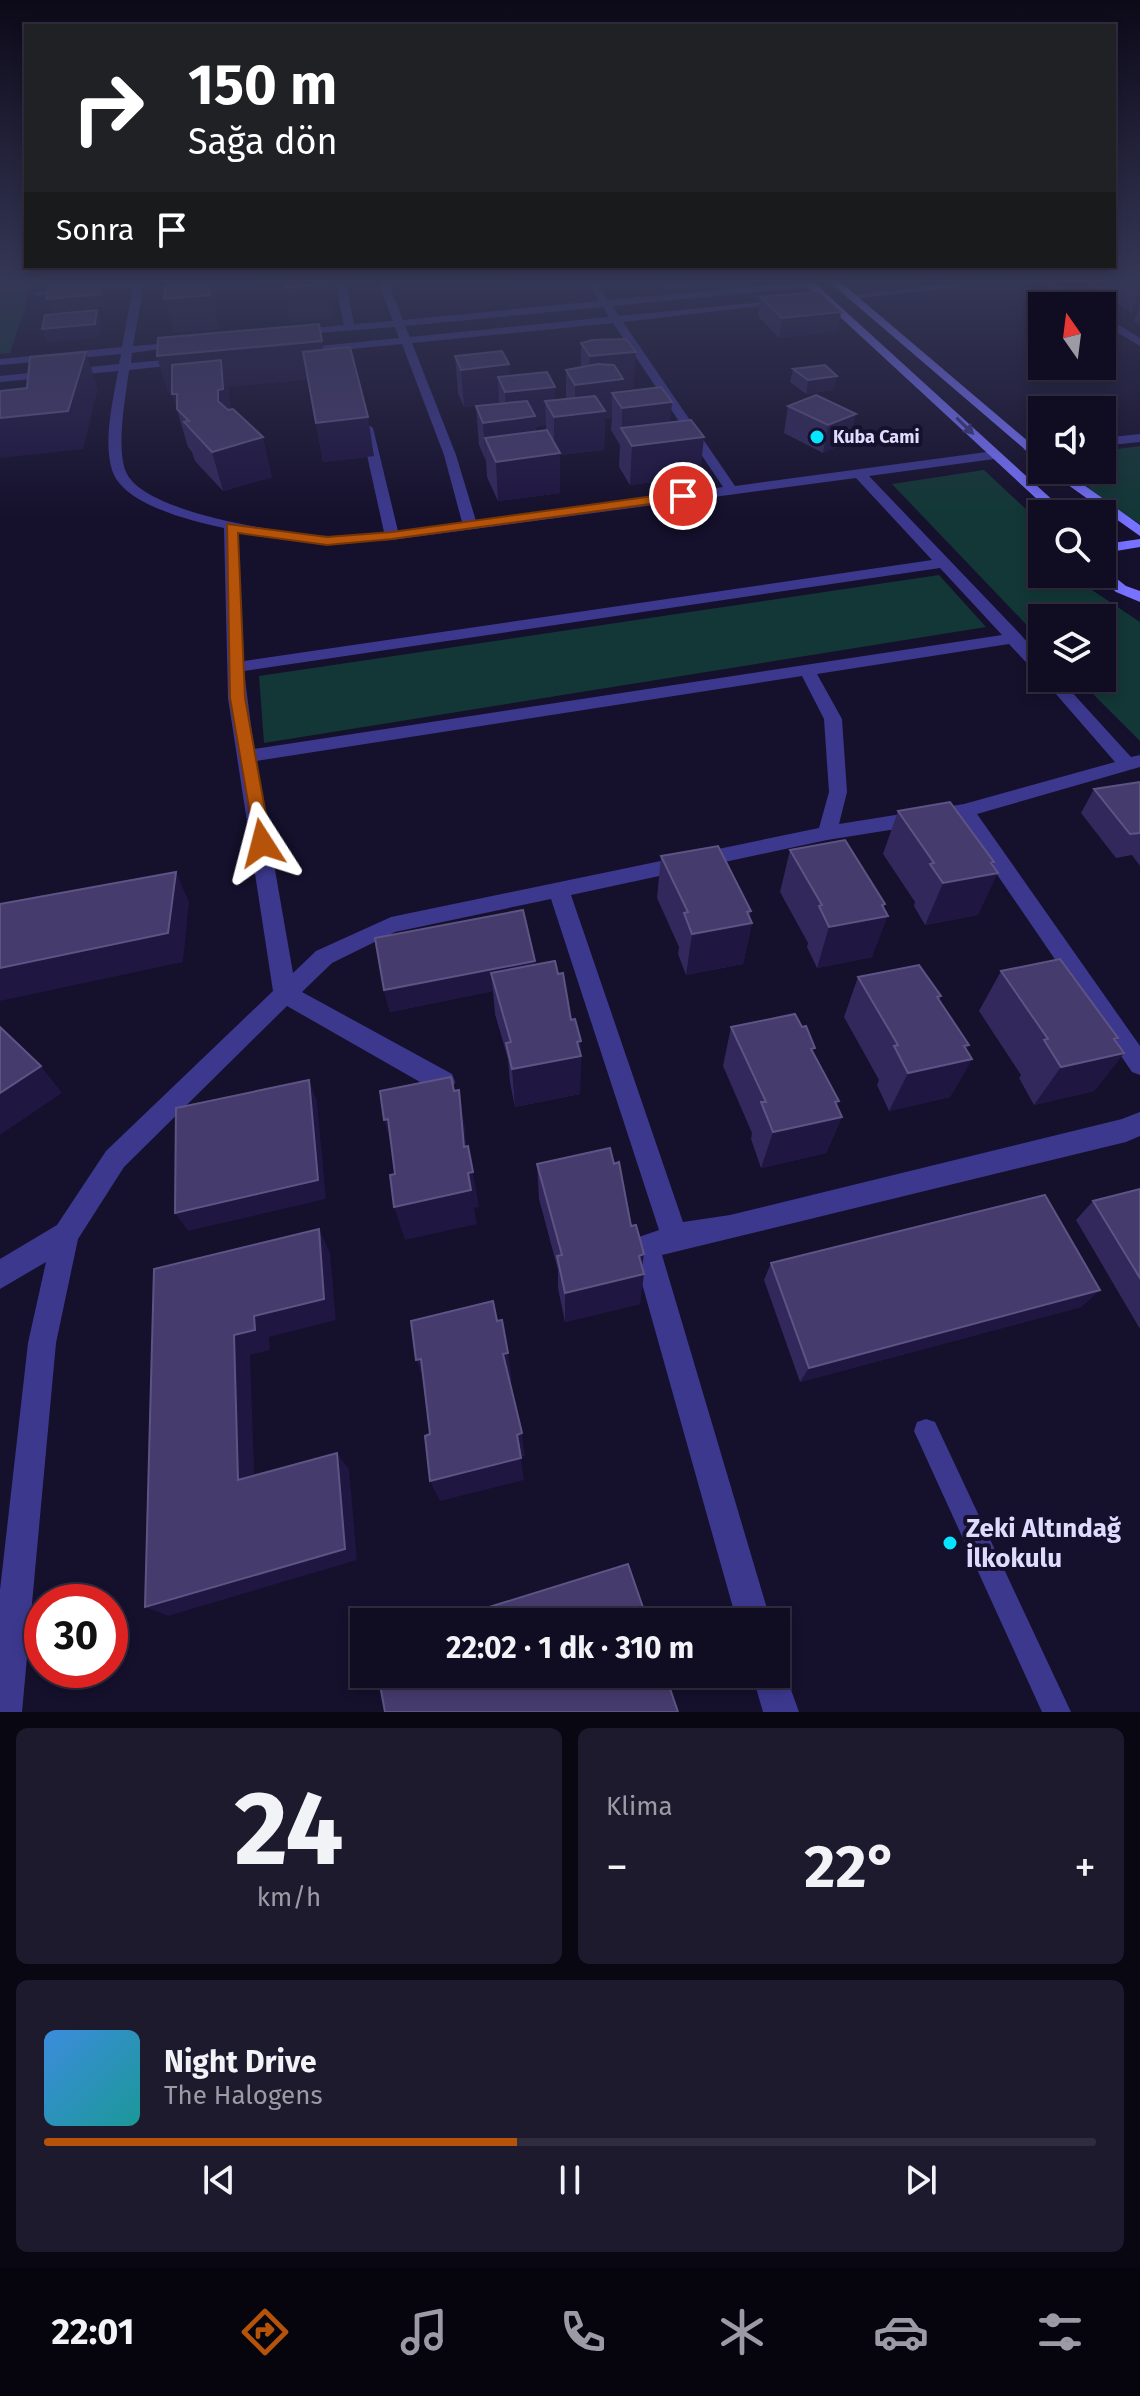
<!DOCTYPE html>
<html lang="tr">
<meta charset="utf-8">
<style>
body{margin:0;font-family:"Fira Sans",sans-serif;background:#1e1a2e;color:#f1f3f6;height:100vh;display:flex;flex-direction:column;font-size:30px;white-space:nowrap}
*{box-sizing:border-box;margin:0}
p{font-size:26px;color:#9c9ba5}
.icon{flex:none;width:44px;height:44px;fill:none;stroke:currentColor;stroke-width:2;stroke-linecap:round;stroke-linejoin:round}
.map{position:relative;height:1712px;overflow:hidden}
.panel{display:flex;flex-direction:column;gap:16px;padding:16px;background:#090712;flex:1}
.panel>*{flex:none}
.banner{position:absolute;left:24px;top:24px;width:1092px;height:244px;border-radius:0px;box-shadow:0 4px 12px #0003,0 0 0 2px #302c3f;background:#202124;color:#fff;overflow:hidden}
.needle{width:52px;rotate:346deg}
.tools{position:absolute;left:1028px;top:292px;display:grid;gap:16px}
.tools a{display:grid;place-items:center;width:88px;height:88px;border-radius:0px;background:#100c21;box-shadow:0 4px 12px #0003,0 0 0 2px #302c3f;font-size:40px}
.speed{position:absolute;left:24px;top:1584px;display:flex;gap:16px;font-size:40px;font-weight:700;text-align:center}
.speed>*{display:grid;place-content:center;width:104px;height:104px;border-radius:50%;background:#100c21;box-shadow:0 4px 12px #0003,0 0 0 2px #302c3f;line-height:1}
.speed .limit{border:12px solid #d22;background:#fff;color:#111}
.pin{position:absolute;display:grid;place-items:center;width:68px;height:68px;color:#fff;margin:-34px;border:4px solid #fff;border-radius:50%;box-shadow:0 2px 8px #0007}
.me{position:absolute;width:88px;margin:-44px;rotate:351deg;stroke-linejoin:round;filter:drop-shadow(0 0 6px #0008)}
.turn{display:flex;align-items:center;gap:28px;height:168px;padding:0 32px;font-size:36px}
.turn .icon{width:104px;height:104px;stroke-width:2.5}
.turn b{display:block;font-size:56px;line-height:68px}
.then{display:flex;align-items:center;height:76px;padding:0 32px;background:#0003;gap:16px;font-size:30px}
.big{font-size:60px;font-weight:700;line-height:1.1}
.panel .widget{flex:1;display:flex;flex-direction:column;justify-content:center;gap:12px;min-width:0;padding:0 28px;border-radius:12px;background:#1e1a2e}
.panel .dial{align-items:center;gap:0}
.dial b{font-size:104px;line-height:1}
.song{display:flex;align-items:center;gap:24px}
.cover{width:96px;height:96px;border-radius:12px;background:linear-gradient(135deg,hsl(210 70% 55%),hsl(180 70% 35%))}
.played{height:8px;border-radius:4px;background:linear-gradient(90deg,#b45309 45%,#302c3f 45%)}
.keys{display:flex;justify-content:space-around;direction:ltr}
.heat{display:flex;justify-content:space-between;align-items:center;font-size:44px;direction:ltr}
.panel .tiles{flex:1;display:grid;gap:16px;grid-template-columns:1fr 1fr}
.widget:last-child{grid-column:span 2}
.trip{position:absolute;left:350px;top:1608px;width:440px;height:80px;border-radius:0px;background:#100c21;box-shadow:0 4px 12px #0003,0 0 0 2px #302c3f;font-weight:700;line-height:80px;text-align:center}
.menu{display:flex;height:128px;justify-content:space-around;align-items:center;background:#06050d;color:#9c9ba5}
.menu .icon{width:56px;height:56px}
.menu .on{color:#b45309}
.menu b{font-size:36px;color:#f1f3f6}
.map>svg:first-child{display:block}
.green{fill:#123736}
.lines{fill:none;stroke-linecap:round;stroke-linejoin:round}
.lane{fill:#3c388e;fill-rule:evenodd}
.street{fill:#3c388e;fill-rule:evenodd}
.secondary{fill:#7772ff;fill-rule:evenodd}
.wall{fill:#32285b;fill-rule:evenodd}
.shaded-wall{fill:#1f1641}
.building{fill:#453b6d;stroke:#5d5484;stroke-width:2}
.oneway{fill:#3c3780}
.route{fill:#b45309;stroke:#753606;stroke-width:2}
.poi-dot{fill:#07e4ff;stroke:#15102c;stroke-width:3}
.labels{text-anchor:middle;stroke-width:8;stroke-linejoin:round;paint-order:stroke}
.far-poi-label{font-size:18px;font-weight:bold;fill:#dfdbff;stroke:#15102c;text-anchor:start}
.near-poi-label{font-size:26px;font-weight:bold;fill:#dfdbff;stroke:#15102c;text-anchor:start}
</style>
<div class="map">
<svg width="1140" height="1712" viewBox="0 0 1140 1712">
<rect width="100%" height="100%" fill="#15102c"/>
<path class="green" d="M 0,279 L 34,279 L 10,353 L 0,354 Z
M 1140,446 L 1140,524 L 1102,500 L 1070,470 L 1102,470 L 1102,451 Z
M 984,470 L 1042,524 L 1042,574 L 1078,574 L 1086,586 L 1140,622 L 1140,741 L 1077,678 L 1102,678 L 1102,618 L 1042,618 L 1042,641 L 892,484 Z
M 939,575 L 986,627 L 264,743 L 259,676 Z"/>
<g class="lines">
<path class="lane" d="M 926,1419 L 935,1422 L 1071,1712 L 1042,1712 L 914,1431 L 917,1422 Z"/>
<path class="street" d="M 134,279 L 144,279 L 144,284 L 133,346 L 183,342 L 188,345 L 132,353 L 131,363 L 187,358 L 193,361 L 187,364 L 129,370 C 126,395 115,451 127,474 C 148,514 286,534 329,536 C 347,536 366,534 384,532 L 361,428 L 367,424 L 373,428 L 398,531 L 462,522 L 444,455 L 402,344 L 299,354 L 294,351 L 299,348 L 399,338 L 395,327 L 291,335 L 291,331 L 295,330 L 344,325 L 335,279 L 345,279 L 354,324 L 393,321 L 377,279 L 387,279 L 403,320 L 599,301 L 584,279 L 594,279 L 608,300 L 812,282 L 809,287 L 612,306 L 619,316 L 784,300 L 789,303 L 623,322 L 735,486 L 994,451 L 1000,455 L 994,459 L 869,476 L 1021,635 L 1042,659 L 1042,674 L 1036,673 L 1009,644 L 817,674 L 842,719 L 847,792 L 839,824 L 964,804 L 1115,762 L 1042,678 L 1059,678 L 1131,757 L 1140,755 L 1140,767 L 977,814 L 1140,1046 L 1140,1075 L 1132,1072 L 959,819 L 827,840 L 571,895 L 683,1222 L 730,1215 L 1122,1119 L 1140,1112 L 1140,1136 L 1126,1142 L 662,1255 L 771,1622 L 737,1622 L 632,1248 L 636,1238 L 659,1230 L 551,899 L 395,932 L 332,963 L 302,992 L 452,1074 L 455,1082 L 452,1090 L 443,1093 L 434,1090 L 287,1006 L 124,1167 L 78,1239 L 56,1343 L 22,1712 L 0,1712 L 0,1590 L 28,1343 L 46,1262 L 0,1289 L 0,1259 L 57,1225 L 106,1151 L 273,991 L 228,698 L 224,528 C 192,521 123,505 112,470 C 103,440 113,401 118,371 L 0,382 L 0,376 L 119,364 L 121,354 L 0,365 L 0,359 L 122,347 L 133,287 L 36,296 L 31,293 ZM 603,307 L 609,317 L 410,337 L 405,326 ZM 613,323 L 723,487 L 476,521 L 456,455 L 412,343 ZM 856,478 L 932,560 L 244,661 L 238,532 L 326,544 L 392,540 ZM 940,568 L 1002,635 L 254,749 L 244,671 ZM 802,676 L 824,719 L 829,792 L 819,828 L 391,917 L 316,951 L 293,973 L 256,761 Z
M 873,279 L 835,285 L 830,282 L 835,279 Z
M 995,279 L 1031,279 L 850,299 L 845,296 Z
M 1037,279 L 1049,279 L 1088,306 L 1076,306 Z
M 1102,315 L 1140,338 L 1140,346 L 1102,323 Z
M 1140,434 L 1140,442 L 1102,446 L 1102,438 Z
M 1042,444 L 1042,452 L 1029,453 L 1023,449 Z
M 776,1660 L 781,1662 L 799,1712 L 763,1712 L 752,1674 L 776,1674 Z"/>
<path class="secondary" d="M 799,279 L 810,279 L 1068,514 L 1053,514 Z
M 826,279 L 837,279 L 1042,453 L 1042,464 Z
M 1047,470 L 1063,470 L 1140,525 L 1140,536 Z
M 1140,539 L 1140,547 L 1116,551 L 1102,559 L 1102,548 L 1112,543 Z
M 1102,567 L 1126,586 L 1140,591 L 1140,602 L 1116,592 L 1097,574 L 1102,574 Z"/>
</g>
<path class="wall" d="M 622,279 L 695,279 L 694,288 L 661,289 L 661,292 L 634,294 L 629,287 L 629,283 Z
M 731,279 L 787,279 L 787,282 L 744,287 Z
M 1084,279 L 1140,279 L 1140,325 L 1134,321 L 1138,311 L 1131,312 L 1083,282 Z
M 760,297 L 838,331 L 779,338 L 758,316 Z
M 581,343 L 634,388 L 623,389 L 623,391 L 671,422 L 700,476 L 630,485 L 619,467 L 620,445 L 611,430 L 612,418 L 605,419 L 604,450 L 560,455 L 560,493 L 498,501 L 487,477 L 486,461 L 479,445 L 476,406 L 499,404 L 499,403 L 464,407 L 458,393 L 455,356 L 510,376 L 555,387 L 555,400 L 566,399 L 566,370 L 581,368 ZM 546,425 L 546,430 L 536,432 L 535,427 Z
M 324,350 L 374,456 L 323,462 L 308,379 L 228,387 L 231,409 L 272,477 L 223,491 L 195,461 L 192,452 L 188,447 L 172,393 L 168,393 L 157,356 Z
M 793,369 L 834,390 L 806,394 L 790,382 Z
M 816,395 L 850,441 L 823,453 L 784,433 L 788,406 Z
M 1140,782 L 1140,866 L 1132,855 L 1116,858 L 1081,813 L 1094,789 Z
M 898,811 L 994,862 L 978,915 L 925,925 L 914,906 L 915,902 L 883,854 Z
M 790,850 L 885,904 L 872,957 L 817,968 L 807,947 L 808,943 L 780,892 Z
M 661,856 L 751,911 L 750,917 L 752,923 L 743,964 L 686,975 L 678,954 L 679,947 L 657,898 Z
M 536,965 L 571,1020 L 581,1041 L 580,1094 L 515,1107 L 510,1082 L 508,1059 L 495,1014 L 493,991 L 390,1012 L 384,990 Z
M 1001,971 L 1116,1041 L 1124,1053 L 1094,1091 L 1034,1105 L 1019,1078 L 1021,1075 L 979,1011 Z
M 858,977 L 941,996 L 939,1000 L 972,1059 L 950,1097 L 889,1111 L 877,1085 L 879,1080 L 844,1017 Z
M 731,1027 L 814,1053 L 839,1101 L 837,1106 L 842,1117 L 826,1153 L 761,1168 L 751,1139 L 752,1133 L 723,1066 Z
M 537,1164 L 631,1226 L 642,1266 L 640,1304 L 565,1322 L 558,1288 L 558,1270 L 539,1199 Z
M 1140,1189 L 1140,1329 L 1076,1220 L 1093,1201 Z
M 771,1263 L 1100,1290 L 1081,1307 L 800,1382 L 764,1280 Z"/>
<path class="shaded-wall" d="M 171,279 L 216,279 L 218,293 L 215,293 L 218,313 L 215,313 L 219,329 L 174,333 L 164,299 L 170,298 L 165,282 Z
M 282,279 L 325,279 L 328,284 L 333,319 L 290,323 Z
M 635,279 L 662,279 L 661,292 L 634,294 Z
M 745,279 L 787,279 L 787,282 L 744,287 Z
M 103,282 L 107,294 L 104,307 L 51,312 L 46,299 Z
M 1140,288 L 1140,305 L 1138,311 L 1131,312 Z
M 97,310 L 102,323 L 100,337 L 47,342 L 42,329 Z
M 841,312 L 838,331 L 779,338 L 782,318 Z
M 322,341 L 329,377 L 228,387 L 230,397 L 233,427 L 218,401 L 218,390 L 223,388 L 168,393 L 157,356 Z
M 86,352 L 98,389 L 83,449 L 0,458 L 0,418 Z
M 636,352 L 634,388 L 623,389 L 622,407 L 612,393 L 612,418 L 605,419 L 604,450 L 560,455 L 560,493 L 498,501 L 496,462 L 554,454 L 554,417 L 545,401 L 546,425 L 535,427 L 536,455 L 485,438 L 486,461 L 483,423 L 506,420 L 505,392 L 498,377 L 499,403 L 464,407 L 461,370 L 509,364 L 510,391 L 555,387 L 555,417 L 575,415 L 575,385 L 589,383 L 590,356 Z
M 837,376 L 834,390 L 806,394 L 808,380 Z
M 172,394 L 177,394 L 177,409 L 184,432 Z
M 672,402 L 669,440 L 622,430 L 622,408 Z
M 856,414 L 850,441 L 823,453 L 828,425 Z
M 368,417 L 374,456 L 323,462 L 316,423 Z
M 263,437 L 272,477 L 223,491 L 212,452 Z
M 704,437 L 700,476 L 630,485 L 632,446 Z
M 994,862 L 988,875 L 998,873 L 978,915 L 925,925 L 943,883 Z
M 176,872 L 189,902 L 183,962 L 0,1001 L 0,968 Z
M 885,904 L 881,917 L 888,916 L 872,957 L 817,968 L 829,927 Z
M 751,911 L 748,924 L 752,923 L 743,964 L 686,975 L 692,934 Z
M 535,961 L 536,983 L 491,973 L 493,991 L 390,1012 L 384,990 Z
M 1118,1038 L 1104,1057 L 1124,1053 L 1094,1091 L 1034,1105 L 1061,1067 Z
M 581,1041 L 580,1094 L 515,1107 L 512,1069 Z
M 969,1045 L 959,1062 L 972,1059 L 950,1097 L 889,1111 L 908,1073 Z
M 41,1066 L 62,1093 L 0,1135 L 0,1093 Z
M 309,1080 L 317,1101 L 326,1199 L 188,1231 L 175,1213 Z
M 459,1090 L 465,1128 L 469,1173 L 473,1172 L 479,1207 L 474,1208 L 477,1224 L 405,1240 L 394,1207 Z
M 839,1101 L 832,1119 L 842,1117 L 826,1153 L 761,1168 L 773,1132 Z
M 388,1119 L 394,1156 L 384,1120 Z
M 319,1229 L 330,1253 L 336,1320 L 269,1337 L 270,1350 L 250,1355 L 255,1495 L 238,1480 L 234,1335 L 254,1316 Z
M 644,1254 L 641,1275 L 644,1274 L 640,1304 L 565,1322 L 565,1293 Z
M 1100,1290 L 1081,1307 L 800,1382 L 809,1368 Z
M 508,1353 L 512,1380 L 507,1381 L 503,1354 Z
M 421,1359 L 426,1386 L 416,1360 Z
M 522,1433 L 525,1456 L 520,1457 L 517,1435 Z
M 337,1453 L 349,1469 L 357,1560 L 168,1616 L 145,1607 Z
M 521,1458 L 524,1480 L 440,1501 L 430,1481 Z"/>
<path class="building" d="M 165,279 L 205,279 L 210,295 L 164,299 L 165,288 L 169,287 L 170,282 L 165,282 Z
M 285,279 L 326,279 L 328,284 L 284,288 Z
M 103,282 L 100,294 L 46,299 L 50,285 Z
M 818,292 L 841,312 L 782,318 L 760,297 Z
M 97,310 L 95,324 L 42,329 L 45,315 Z
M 319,324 L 322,341 L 157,356 L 158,338 Z
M 626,339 L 636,352 L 590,356 L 581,343 L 593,340 Z
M 350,347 L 368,417 L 316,423 L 303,352 Z
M 502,351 L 509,364 L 461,370 L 455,356 Z
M 86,352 L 68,411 L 0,418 L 0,391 L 27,388 L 30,357 Z
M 221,360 L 223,389 L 218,390 L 218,401 L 228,410 L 233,409 L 263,437 L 212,452 L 184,422 L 189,421 L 177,409 L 177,394 L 172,394 L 172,365 Z
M 598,364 L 614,365 L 623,379 L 575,385 L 566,370 Z
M 825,365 L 837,376 L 808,380 L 793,369 Z
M 547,372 L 555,387 L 505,392 L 498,377 Z
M 661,387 L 672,402 L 622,408 L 612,393 Z
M 816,395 L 856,414 L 828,425 L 788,406 Z
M 595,396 L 605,411 L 554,417 L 545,401 Z
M 527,401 L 535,416 L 483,423 L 476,406 Z
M 691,420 L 704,437 L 632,446 L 621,428 Z
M 547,430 L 560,453 L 496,462 L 485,438 Z
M 1140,782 L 1140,833 L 1130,834 L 1094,789 Z
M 950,802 L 994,862 L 991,863 L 998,873 L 943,883 L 930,864 L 934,863 L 898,811 Z
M 845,840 L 885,904 L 882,905 L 888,916 L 829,927 L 819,906 L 822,905 L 790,850 Z
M 718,846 L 751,911 L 747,912 L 752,923 L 692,934 L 684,913 L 688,912 L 661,856 Z
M 176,872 L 168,933 L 0,968 L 0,904 Z
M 523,910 L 535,961 L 384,990 L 375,938 Z
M 1060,959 L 1118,1038 L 1114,1039 L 1124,1053 L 1061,1067 L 1044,1040 L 1048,1039 L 1001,971 Z
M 555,961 L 558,974 L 563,973 L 571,1020 L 575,1019 L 581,1041 L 577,1042 L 581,1056 L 512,1069 L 506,1043 L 511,1042 L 491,973 Z
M 919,965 L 941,996 L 937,997 L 969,1045 L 964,1046 L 972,1059 L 908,1073 L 894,1046 L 898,1045 L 858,977 Z
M 795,1014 L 802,1027 L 806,1026 L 815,1048 L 811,1049 L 839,1101 L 835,1102 L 842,1117 L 773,1132 L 761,1102 L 766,1102 L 731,1027 Z
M 0,1027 L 41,1066 L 0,1093 Z
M 451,1077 L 454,1091 L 459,1090 L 464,1147 L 468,1146 L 473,1172 L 468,1173 L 471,1190 L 394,1207 L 390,1175 L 395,1174 L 388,1119 L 384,1120 L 380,1091 Z
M 309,1080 L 318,1180 L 175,1213 L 176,1108 Z
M 610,1148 L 614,1164 L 619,1162 L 631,1226 L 636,1225 L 644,1254 L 639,1256 L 644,1274 L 565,1293 L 557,1256 L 562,1255 L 537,1164 Z
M 1140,1189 L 1140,1278 L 1093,1201 Z
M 1045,1195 L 1100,1290 L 809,1368 L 771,1263 Z
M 319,1229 L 324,1299 L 254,1316 L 255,1330 L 234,1335 L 238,1480 L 337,1453 L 345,1549 L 145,1607 L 154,1269 Z
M 493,1301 L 497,1321 L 502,1320 L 508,1353 L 503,1354 L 522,1433 L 517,1435 L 521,1458 L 430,1481 L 425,1436 L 430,1434 L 421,1359 L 416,1360 L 411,1321 Z
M 628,1564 L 648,1622 L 441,1622 Z
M 378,1674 L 665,1674 L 678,1712 L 385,1712 Z"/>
<defs><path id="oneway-solid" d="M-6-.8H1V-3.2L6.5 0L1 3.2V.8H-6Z" transform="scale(2)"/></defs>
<use class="oneway" href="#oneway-solid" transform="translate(965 426) rotate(44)"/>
<linearGradient id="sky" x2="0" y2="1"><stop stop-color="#0c0918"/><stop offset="0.54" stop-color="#353756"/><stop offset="1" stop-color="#353756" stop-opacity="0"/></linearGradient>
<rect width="1140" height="519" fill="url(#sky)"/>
<path class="route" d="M 683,492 L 687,493 L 687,499 L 392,539 L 327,545 L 238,533 L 245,698 L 271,843 L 269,848 L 256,848 L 230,698 L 227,524 L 327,537 L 392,532 Z"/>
<g class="poi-dot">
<circle cx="817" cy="437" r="8"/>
<circle cx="950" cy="1543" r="8"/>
</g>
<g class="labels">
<g class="far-poi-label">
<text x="833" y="443">Kuba Cami</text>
</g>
<g class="near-poi-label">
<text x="966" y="1537">Zeki Altındağ<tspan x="966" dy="30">İlkokulu</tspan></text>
</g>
</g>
</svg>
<div class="tools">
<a><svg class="needle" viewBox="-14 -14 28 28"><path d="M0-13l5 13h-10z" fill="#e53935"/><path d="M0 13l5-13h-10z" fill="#9c9ba5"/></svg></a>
<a><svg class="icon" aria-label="sound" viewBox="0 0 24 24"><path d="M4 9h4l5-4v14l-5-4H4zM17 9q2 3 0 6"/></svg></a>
<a><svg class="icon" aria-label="search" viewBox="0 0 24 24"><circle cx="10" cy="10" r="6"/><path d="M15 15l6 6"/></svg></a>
<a><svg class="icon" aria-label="layers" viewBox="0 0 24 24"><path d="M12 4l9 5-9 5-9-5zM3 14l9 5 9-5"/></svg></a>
</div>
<div class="speed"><div class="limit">30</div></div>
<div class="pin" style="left:683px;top:496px;background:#d93025"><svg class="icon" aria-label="arrive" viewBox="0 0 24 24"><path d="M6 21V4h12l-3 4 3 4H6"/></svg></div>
<svg class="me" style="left:262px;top:843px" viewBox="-20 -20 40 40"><path d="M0-17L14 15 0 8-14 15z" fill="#b45309" stroke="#fff" stroke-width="4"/></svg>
<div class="trip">22:02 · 1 dk · 310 m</div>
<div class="banner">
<div class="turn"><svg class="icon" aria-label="right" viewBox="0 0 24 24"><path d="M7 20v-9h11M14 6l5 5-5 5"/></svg><div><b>150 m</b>Sağa dön</div></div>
<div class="then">Sonra<svg class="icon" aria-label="arrive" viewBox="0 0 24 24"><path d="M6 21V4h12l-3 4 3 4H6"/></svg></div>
</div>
</div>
<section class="panel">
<div class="tiles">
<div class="widget dial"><b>24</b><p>km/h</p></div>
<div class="widget"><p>Klima</p>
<div class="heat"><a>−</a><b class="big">22°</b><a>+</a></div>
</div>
<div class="widget">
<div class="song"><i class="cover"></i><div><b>Night Drive</b><p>The Halogens</p></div></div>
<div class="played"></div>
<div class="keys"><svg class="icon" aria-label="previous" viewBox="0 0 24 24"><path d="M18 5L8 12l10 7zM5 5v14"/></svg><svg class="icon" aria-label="pause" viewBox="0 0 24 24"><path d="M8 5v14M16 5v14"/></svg><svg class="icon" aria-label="next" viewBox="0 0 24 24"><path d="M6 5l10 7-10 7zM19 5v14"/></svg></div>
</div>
</div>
</section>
<nav class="menu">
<b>22:01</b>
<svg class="icon on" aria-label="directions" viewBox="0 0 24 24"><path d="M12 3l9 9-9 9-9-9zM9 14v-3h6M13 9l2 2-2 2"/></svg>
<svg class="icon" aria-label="music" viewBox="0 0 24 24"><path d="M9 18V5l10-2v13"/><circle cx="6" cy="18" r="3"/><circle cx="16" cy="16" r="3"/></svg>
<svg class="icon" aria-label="phone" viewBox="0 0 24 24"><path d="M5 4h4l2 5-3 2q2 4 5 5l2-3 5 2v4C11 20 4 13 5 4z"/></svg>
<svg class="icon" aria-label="climate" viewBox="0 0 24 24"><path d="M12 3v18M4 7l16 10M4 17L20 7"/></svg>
<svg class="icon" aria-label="car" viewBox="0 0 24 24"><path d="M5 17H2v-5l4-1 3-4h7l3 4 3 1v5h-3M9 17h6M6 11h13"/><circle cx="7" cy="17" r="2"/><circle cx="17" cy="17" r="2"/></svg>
<svg class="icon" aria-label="filters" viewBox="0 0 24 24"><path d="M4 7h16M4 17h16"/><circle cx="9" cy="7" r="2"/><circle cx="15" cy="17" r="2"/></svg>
</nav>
